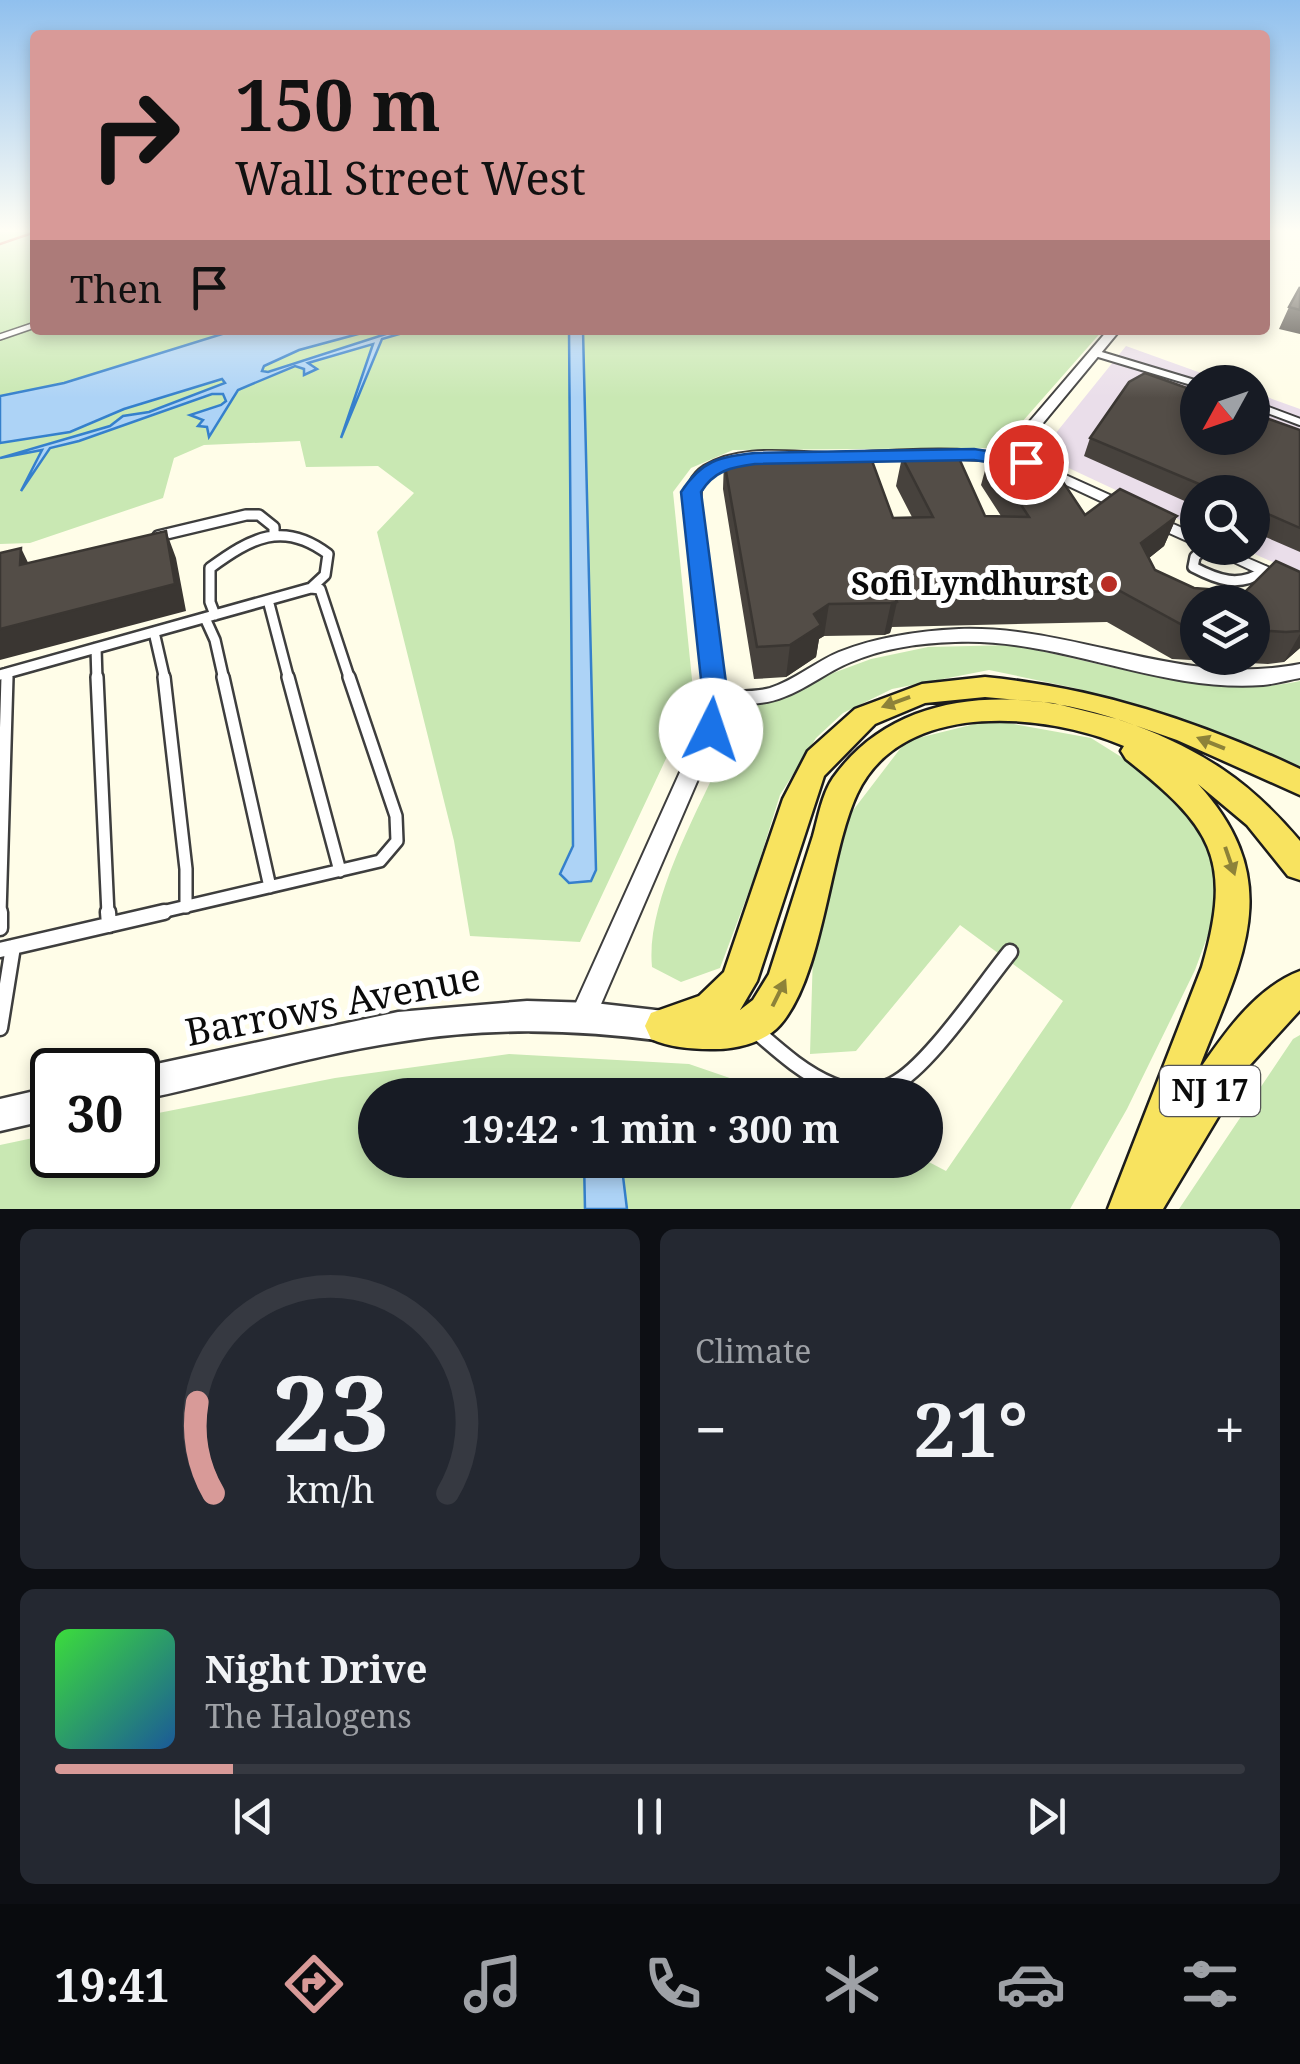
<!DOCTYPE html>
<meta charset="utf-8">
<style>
body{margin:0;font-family:"Noto Serif",serif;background:#242831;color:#f1f3f6;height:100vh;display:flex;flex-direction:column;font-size:38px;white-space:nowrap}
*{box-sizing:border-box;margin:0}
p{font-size:32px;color:#9ea1a6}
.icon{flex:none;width:55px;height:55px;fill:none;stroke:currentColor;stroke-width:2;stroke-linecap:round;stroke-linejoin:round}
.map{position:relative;height:1209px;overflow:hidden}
.panel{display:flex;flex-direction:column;gap:20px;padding:20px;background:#0d0f14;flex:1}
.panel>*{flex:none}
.guide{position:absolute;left:30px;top:30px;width:1240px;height:305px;border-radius:10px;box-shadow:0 5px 15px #0003;background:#d89a98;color:#111;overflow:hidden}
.needle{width:65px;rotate:230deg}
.controls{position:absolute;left:1180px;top:365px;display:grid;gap:20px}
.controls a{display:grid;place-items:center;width:90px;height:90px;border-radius:50%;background:#171b24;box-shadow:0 5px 15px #0003;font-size:50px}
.speed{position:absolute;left:30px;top:1048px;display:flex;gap:20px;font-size:50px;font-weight:700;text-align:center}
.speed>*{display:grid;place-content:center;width:130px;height:130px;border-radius:50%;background:#171b24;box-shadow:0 5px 15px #0003;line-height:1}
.speed .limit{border:5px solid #111;border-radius:15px;background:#fff;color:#111}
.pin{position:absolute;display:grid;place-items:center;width:85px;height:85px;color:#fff;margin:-42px;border:5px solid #fff;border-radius:50%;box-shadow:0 2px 10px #0007}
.me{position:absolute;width:110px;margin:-55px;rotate:4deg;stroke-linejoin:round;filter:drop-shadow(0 0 8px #0008)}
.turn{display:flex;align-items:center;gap:35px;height:210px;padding:0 40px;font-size:45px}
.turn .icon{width:130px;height:130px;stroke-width:2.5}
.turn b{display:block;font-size:70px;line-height:85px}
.then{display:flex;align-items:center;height:95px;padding:0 40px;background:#0003;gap:20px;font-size:38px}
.big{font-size:75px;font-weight:700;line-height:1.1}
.panel .tile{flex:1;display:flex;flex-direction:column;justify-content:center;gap:15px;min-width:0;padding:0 35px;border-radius:15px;background:#242831}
.panel .dial{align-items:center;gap:0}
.dial svg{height:260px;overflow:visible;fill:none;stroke:#363941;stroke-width:7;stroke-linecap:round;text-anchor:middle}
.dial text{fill:#f1f3f6;stroke:none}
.song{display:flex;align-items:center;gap:30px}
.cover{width:120px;height:120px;border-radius:15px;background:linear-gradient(135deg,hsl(120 70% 55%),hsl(210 70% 35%))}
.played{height:10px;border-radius:5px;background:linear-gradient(90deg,#d89a98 15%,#363941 15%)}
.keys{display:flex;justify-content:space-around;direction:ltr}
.heat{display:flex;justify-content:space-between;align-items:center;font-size:55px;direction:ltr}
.panel .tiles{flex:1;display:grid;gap:20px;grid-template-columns:1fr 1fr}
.tile:last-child{grid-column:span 2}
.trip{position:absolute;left:358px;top:1078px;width:585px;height:100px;border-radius:50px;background:#171b24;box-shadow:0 5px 15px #0003;font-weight:700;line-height:100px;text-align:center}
.menu{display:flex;height:160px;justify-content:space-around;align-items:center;background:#090b0e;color:#9ea1a6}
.menu .icon{width:70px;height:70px}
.menu .selected{color:#d89a98}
.menu b{font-size:45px;color:#f1f3f6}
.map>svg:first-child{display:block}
.industrial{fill:#eadeea}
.green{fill:#c9e8b3}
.water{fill:#add3f6;stroke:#3580cc;stroke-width:2.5}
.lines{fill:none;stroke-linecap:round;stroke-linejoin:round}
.service-far4-casing{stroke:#3e3e3e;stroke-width:8}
.service-far3-casing{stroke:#3e3e3e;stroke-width:10}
.service-far2-casing{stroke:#3e3e3e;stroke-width:14}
.service-far1-casing{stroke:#3e3e3e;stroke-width:16}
.service-casing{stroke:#3e3e3e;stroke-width:19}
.minor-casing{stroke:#3e3e3e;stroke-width:4}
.tertiary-casing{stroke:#3e3e3e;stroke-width:5}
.primary-casing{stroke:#1c1c1c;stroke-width:5}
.service-far4{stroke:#fff;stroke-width:5}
.service-far3{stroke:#fff;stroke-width:6}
.service-far2{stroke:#fff;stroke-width:9}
.service-far1{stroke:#fff;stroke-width:11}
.service{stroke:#fff;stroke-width:14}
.minor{fill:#fff;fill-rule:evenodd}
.tertiary{fill:#fff;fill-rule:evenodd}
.primary{fill:#f8e35f;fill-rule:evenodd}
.rail{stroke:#b92d24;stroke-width:2.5}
.wall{fill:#47423d;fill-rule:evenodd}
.shaded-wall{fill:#3a3632}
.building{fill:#534d47;stroke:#3a3632;stroke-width:2.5}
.oneway{fill:#8d8239}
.route{fill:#1a73e8;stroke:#114b97;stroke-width:2.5}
.poi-dot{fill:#b92d24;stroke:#fff;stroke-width:4}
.labels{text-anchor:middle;stroke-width:10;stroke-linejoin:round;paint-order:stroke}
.shield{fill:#fff;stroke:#545454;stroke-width:2.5}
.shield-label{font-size:30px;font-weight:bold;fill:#0b0b0b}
.poi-label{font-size:32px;font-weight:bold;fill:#0b0b0b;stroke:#fff;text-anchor:end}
.near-street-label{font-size:38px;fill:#0b0b0b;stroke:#fff}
</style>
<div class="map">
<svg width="1300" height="1209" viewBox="0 0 1300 1209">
<rect width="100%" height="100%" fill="#fffde8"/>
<path class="industrial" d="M 1126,346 L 1226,382 L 1198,382 L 1198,438 L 1252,438 L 1253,392 L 1300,409 L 1300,574 L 1241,548 L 1252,548 L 1252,492 L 1198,492 L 1197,528 L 1043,456 L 1043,449 Z"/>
<path class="green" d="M 0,229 L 35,229 L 35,330 L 1103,330 L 999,448 L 733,450 L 691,468 L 673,492 L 694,699 L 580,942 L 470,936 L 454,841 L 377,532 L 414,493 L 378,466 L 306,467 L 300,441 L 204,445 L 174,458 L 163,498 L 30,543 L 0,544 Z
M 1013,645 C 1097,662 1217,700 1300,681 L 1300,773 L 1216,732 L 1079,689 L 989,670 L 892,689 L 843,713 L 816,738 L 780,795 L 755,875 L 720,968 L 681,982 L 652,967 C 645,899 704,800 732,736 L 739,710 L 785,698 L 825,676 L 871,659 L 928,647 Z
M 991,720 L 1091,738 L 1150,775 L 1203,827 L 1223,894 L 1195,970 L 1127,1109 L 1070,1209 L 0,1209 L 0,1145 L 52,1134 L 52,1155 L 138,1155 L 138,1117 L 335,1078 L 509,1054 L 689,1064 L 779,1095 L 375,1095 L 375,1160 L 925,1160 L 946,1171 L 1063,1001 L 960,925 L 856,1051 L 810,1054 L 813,953 L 851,813 L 906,741 Z
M 1300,1035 L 1300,1209 L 1179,1209 L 1293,1039 Z"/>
<path class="water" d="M 235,330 L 373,330 L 299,350 L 264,366 L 262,371 L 268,372 L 392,332 L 413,330 L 382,339 L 341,438 L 373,344 L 308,363 L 317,369 L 304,375 L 304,369 L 295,366 L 238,390 L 209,437 L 207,427 L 198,426 L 203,420 L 190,415 L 221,405 L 226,401 L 223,394 L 212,394 L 79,441 L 50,448 L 21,491 L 42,450 L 0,458 L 110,426 L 123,416 L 149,412 L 225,383 L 222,379 L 124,409 L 70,432 L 0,443 L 0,396 L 64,383 Z
M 569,330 L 583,330 L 596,870 L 591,881 L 569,883 L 560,874 L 573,846 Z
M 584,1160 L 621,1160 L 627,1209 L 585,1209 Z"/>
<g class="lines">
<defs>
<path id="service-far4" d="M 0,337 L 35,325"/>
<path id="service-far3" d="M 1095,353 L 1198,384
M 1252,404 L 1300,422"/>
<path id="service-far2" d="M 158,536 L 246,515 L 259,515 L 274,527 L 274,536
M 1204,548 L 1195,557 L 1193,567 C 1218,580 1239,588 1264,571
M 268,600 L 289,680
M 215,615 L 210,602 L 210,568 C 251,538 283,520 328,554 L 325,575 L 311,588
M 205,618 L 215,640 L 224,680
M 154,632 L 165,680
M 96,648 L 97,680
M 0,675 L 311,588 L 320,589 L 350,680
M 7,680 L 7,673"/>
<path id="service-far1" d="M 97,677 L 108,914
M 164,677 L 186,869 L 186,907
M 223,677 L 270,887
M 288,677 L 340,871
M 0,914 L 7,677
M 153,914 L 380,861 L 397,841 L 396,816 L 349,677"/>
<path id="service" d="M 108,912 L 109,925
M 0,928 L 0,912
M 0,950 L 164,912
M 0,1028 L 13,947
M 756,1031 C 779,1051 803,1073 832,1085 C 851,1093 873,1094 892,1085 C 927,1069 983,985 1010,952"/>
<path id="minor" d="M 1108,330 L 1120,330 L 1015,457 L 1014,462 L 944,458 L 746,462 L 724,467 L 707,478 L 701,491 L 700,505 L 725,691 C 739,691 756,692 770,688 C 795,680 815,662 839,652 C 877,637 918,631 959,629 C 1077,625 1180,688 1300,664 L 1300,678 C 1288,680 1275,684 1263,685 C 1158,693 1060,637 955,642 C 920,643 884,648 851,662 C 828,671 808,688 784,697 C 765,705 745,704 724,705 L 724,719 L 592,1025 L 583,1029 L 574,1025 L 570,1016 L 704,719 L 705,686 L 684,505 C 685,489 690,475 704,466 C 741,443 792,453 833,453 C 889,452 946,445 1002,454 Z
M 1039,463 L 1134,506 L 1137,509 L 1134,512 L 1124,512 L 1034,470 L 1034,464 Z
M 1153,515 L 1198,535 L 1198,546 L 1147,523 L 1145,520 Z
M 1204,548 L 1224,548 L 1300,581 L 1300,593 Z"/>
<path id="tertiary" d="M 527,1001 L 594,1003 L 664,1011 L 675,1016 L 679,1026 L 675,1036 L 664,1041 C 574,1029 488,1027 398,1042 C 310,1055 225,1083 138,1100 L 138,1070 L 134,1070 L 138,1068 L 398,1012 Z
M 52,1087 L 52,1119 L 0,1131 L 0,1099 Z"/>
<path id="primary" d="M 985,677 C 1097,688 1198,721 1300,769 L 1300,795 L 1177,740 L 1117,719 L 1053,703 L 985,697 L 925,703 L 875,724 L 824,776 L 757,981 L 740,1010 L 753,1000 L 769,974 C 784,928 798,882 813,836 C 818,818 822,794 833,778 C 921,654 1113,697 1222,769 C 1252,789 1277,814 1300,841 L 1300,880 L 1288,876 L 1247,825 L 1198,784 C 1290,885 1239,963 1197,1073 C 1224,1034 1255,988 1300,971 L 1300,1010 L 1248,1067 L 1163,1209 L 1108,1209 L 1202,967 C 1234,858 1211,826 1126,759 L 1121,751 L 1124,746 C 1045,712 901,699 857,794 C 829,854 823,977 780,1025 C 764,1043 734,1050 710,1049 C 690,1049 669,1047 651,1039 L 645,1026 L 651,1013 L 699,996 L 724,972 L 783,799 L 808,751 L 855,709 L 922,684 Z"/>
</defs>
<use href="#service-far4" class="service-far4-casing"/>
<use href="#service-far3" class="service-far3-casing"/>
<use href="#service-far2" class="service-far2-casing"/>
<use href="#service-far1" class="service-far1-casing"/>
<use href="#service" class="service-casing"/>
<use href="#minor" class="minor-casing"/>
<use href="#tertiary" class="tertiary-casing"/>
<use href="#primary" class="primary-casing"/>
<use href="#service-far4" class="service-far4"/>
<use href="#service-far3" class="service-far3"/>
<use href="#service-far2" class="service-far2"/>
<use href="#service-far1" class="service-far1"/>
<use href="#service" class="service"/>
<use href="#minor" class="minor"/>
<use href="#tertiary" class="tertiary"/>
<use href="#primary" class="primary"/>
<path class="rail" d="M 0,244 L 35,232"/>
</g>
<path class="wall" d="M 1300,287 L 1300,334 L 1279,329 L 1289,307 Z
M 1300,430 L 1300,552 L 1252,531 L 1252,492 L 1198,492 L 1198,507 L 1084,456 L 1090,438 Z
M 989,456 L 1085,515 L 1177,516 L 1164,546 L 1149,558 L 1155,570 L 1194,588 L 1245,592 L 1300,572 L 1300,648 L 1284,662 L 1268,664 L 1172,659 L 1107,622 L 892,627 L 890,633 L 884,635 L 824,636 L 819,639 L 816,657 L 786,677 L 754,679 L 723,489 L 724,460 L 893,518 L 912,517 L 896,486 L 902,457 L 985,516 L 1001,516 L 981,485 ZM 1198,602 L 1252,602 L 1252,658 L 1198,658 Z"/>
<path class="shaded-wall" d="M 1177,516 L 1164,546 L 1129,574 L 1141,543 Z
M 166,531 L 176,558 L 186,611 L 0,660 L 0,629 Z
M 21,548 L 34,575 L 20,565 Z
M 897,602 L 890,633 L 884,635 L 891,603 Z
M 829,604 L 824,636 L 819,639 L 816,657 L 786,677 L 790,645 L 814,614 Z
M 1300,634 L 1300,648 L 1284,662 Z"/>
<path class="building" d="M 1300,287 L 1300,310 L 1289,307 Z
M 1145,373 L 1198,392 L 1198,438 L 1252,438 L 1252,413 L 1300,430 L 1300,528 L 1252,507 L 1252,492 L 1218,492 L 1090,438 L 1129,382 Z
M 1045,455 L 1085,515 L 1120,489 L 1177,516 L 1141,543 L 1155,570 L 1194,588 L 1245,592 L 1276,561 L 1300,572 L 1300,631 L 1286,632 L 1252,630 L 1252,602 L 1198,602 L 1198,628 L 1186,627 L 1120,591 L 895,596 L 897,602 L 891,603 L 829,604 L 814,614 L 821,625 L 790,645 L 757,647 L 724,460 L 871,458 L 893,518 L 933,517 L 902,457 L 958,456 L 985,516 L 1029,517 L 989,456 Z
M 166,531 L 175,584 L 0,629 L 0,553 L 21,548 L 20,565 Z"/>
<defs><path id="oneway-solid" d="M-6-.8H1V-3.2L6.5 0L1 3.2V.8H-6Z" transform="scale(2.5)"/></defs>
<g class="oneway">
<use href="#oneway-solid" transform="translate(896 702) rotate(160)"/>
<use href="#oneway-solid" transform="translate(1211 743) rotate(-158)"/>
<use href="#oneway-solid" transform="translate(1230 861) rotate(71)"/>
<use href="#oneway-solid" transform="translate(779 993) rotate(-64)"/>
</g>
<linearGradient id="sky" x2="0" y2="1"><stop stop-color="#90c0ee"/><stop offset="0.58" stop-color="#fffef5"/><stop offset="1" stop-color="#fffef5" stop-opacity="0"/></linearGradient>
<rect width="1300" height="398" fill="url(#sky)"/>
<path class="route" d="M 974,449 L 1026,457 L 1035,462 L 1026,468 L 974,460 L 755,464 C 731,467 714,471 701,492 L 728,698 L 720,737 L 702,737 L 698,730 L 703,698 L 681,492 C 702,460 719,457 755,453 Z"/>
<circle class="poi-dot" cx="1109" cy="584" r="10"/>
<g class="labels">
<rect class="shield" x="1160" y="1066" width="100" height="50" rx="8"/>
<g class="shield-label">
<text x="1210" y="1101">NJ 17</text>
</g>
<g class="poi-label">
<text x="1089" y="595">Sofi Lyndhurst</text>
</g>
<g class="near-street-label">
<text transform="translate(333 1005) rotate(-11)" y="13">Barrows Avenue</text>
</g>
</g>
</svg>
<div class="controls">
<a><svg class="needle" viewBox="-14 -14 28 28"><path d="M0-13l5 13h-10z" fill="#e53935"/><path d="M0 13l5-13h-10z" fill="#9ea1a6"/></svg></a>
<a><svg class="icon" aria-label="search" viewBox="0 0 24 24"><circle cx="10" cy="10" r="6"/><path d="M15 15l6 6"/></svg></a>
<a><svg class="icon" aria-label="layers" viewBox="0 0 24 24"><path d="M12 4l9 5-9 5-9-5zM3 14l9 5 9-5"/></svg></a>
</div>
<div class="speed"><div class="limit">30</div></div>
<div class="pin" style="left:1026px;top:462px;background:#d93025"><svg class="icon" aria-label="arrive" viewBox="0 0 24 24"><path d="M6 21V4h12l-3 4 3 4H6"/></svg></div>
<svg class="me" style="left:711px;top:730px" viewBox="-20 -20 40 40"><circle r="19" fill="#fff"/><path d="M0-13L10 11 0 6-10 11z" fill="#1a73e8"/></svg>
<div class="trip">19:42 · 1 min · 300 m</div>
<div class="guide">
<div class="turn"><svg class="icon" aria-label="right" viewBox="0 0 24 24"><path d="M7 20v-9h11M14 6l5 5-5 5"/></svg><div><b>150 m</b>Wall Street West</div></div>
<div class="then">Then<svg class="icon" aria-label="arrive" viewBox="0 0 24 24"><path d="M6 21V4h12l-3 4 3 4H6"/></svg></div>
</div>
</div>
<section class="panel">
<div class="tiles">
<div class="tile dial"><svg viewBox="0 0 100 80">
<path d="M14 69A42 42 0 1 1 86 69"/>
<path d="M14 69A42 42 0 0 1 9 41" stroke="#d89a98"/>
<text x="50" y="56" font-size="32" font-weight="700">23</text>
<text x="50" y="72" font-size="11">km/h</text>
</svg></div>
<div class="tile"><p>Climate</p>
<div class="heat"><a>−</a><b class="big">21°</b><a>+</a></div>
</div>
<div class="tile">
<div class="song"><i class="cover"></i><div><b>Night Drive</b><p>The Halogens</p></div></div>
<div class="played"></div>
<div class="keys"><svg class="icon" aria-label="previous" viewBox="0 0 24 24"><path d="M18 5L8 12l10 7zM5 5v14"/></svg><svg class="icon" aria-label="pause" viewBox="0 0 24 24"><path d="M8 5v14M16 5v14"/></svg><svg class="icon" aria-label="next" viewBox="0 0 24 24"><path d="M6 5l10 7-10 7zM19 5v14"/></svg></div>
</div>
</div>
</section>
<nav class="menu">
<b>19:41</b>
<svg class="icon selected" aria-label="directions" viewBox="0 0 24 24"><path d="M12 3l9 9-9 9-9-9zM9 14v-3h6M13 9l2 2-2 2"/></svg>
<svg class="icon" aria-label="music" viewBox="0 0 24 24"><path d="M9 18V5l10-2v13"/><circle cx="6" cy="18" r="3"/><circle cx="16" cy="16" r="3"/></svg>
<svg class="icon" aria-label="phone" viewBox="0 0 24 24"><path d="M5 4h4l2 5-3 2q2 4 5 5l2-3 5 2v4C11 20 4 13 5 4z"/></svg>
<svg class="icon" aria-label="climate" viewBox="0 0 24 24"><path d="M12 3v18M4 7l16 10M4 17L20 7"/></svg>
<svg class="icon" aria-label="car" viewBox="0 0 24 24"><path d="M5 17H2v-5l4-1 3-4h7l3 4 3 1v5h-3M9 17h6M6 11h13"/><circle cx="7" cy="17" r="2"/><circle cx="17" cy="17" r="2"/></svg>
<svg class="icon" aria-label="filters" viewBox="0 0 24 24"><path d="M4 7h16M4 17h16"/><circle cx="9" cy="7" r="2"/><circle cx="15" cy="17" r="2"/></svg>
</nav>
